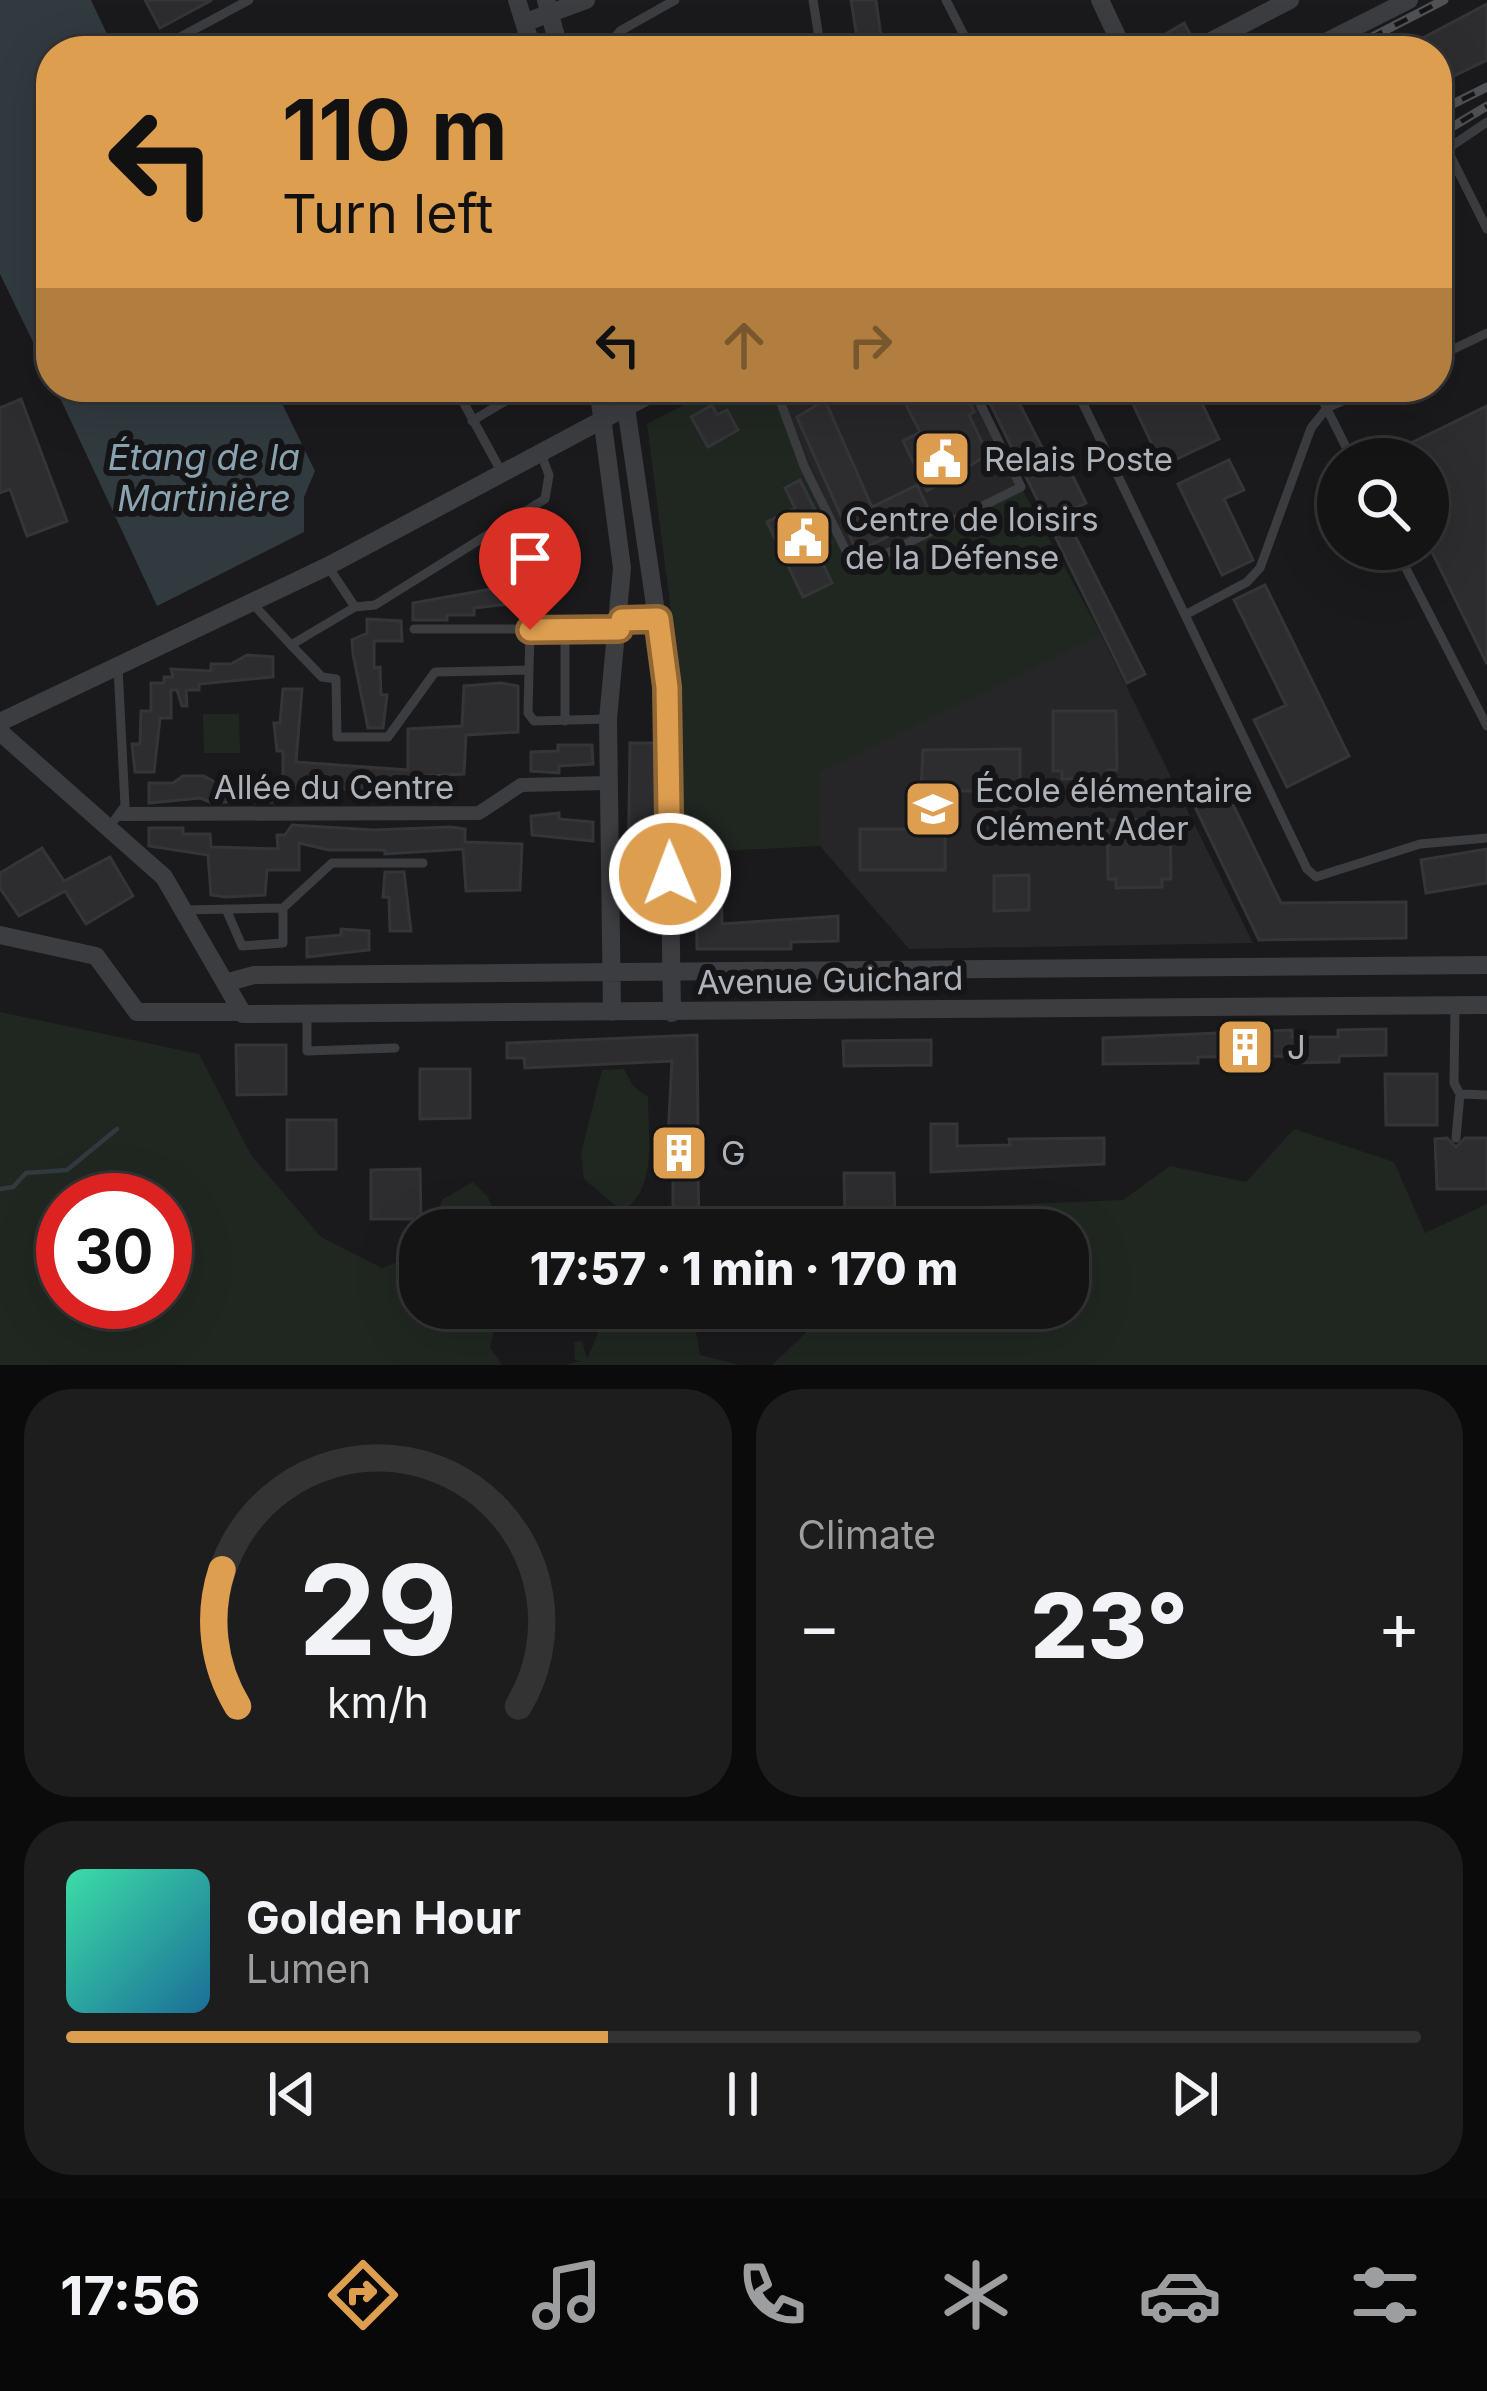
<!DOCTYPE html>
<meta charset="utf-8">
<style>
body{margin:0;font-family:Inter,sans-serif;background:#1d1d1e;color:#f1f3f6;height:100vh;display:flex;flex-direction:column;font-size:45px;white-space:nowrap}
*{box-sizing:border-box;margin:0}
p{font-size:39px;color:#9d9ea0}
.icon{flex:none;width:66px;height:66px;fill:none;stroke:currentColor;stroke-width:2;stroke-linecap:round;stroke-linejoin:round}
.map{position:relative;height:1365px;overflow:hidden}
.sheet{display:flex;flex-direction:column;gap:24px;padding:24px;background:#0b0b0c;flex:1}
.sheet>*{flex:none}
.top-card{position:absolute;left:36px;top:36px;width:1416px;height:366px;border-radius:48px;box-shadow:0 12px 48px #0002,0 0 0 3px #333334;background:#de9e50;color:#111;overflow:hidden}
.tools{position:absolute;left:1317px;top:438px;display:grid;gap:24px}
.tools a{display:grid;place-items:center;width:132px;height:132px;border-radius:50%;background:#141415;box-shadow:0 12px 48px #0002,0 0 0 3px #333334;font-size:60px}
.speed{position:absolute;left:36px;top:1173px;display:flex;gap:24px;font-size:60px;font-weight:700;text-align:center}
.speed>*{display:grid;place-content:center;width:156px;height:156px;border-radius:50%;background:#141415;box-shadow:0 12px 48px #0002,0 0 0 3px #333334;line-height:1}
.speed .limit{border:18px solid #d22;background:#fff;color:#111}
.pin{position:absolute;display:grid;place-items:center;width:102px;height:102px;color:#fff;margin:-123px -51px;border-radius:50% 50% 50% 0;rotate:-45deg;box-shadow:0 0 12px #0007}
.pin .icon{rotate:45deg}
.me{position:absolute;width:132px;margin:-66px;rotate:359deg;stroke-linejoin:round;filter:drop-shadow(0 0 9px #0008)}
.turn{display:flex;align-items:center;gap:42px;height:252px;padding:0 48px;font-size:54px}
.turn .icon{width:156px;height:156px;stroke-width:2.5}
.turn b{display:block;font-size:84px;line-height:102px}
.lanes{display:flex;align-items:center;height:114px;padding:0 48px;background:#0003;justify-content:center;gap:60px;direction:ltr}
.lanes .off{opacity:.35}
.big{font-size:90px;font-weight:800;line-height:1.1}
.sheet .widget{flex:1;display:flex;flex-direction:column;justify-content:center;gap:18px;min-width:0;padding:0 42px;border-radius:48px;background:#1d1d1e}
.sheet .dial{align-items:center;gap:0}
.dial svg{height:312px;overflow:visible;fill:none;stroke:#333334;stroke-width:7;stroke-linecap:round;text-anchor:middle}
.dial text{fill:#f1f3f6;stroke:none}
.song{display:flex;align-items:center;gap:36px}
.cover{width:144px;height:144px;border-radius:18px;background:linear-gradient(135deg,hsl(160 70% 55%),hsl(200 70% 35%))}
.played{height:12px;border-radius:6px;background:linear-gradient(90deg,#de9e50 40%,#333334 40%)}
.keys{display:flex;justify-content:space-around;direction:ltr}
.heat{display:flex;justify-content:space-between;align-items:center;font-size:66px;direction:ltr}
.sheet .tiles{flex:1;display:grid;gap:24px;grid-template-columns:1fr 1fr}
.widget:last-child{grid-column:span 2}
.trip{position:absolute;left:399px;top:1209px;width:690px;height:120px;border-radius:48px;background:#141415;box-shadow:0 12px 48px #0002,0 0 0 3px #333334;font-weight:800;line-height:120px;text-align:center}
.menu{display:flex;height:192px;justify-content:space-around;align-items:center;background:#080808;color:#9d9ea0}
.menu .icon{width:84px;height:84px}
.menu .current{color:#de9e50}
.menu b{font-size:54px;color:#f1f3f6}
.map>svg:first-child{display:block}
.built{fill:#262629}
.green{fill:#202721;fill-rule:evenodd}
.water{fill:#313a3f}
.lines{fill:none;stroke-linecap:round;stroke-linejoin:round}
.stream{stroke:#313a3f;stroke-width:4.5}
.building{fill:#2d2d30;stroke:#343538;stroke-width:3}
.service{stroke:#3b3d40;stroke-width:9}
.pedestrian{stroke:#3b3d40;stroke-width:14}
.minor{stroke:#3b3d40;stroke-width:18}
.rail-casing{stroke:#4f5155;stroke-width:9}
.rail{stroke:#151517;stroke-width:4.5;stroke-dasharray:14;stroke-linecap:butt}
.route-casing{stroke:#906734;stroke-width:30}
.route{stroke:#de9e50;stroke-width:21}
.labels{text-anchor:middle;stroke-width:12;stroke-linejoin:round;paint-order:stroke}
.poi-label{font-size:33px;fill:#aeb3ba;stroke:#151517;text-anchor:start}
.street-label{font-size:33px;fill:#aeb3ba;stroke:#151517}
.water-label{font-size:36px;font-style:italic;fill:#89a3b0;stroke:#151517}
</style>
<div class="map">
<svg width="1487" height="1365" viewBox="0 0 1487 1365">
<rect width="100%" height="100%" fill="#1a1a1c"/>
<path class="built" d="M 777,387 L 972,387 L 1021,487 L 855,569 Z
M 1100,633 L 1253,943 L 909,949 L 820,846 L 818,773 Z"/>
<path class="green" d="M 718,387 L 777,387 L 855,569 L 1021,487 L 1101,634 L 819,773 L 820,846 L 682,853 L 680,682 L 647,424 Z
M 203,714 L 239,714 L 240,753 L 204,753 Z
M 0,1012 L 199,1054 L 251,1155 L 321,1237 L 382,1268 L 420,1253 L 420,1308 L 499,1308 L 490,1347 L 502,1365 L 0,1365 ZM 63,1200 L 165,1200 L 165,1302 L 63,1302 Z
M 624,1069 L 633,1086 L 648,1097 C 648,1135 658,1190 622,1211 L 584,1179 L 581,1153 L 602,1070 Z
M 1294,1129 L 1394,1162 L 1425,1233 L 1487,1204 L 1487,1365 L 772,1365 L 832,1308 L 1068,1308 L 1068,1230 L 923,1230 L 981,1206 L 1123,1200 L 1170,1166 L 1246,1182 Z
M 473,1182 L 488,1197 L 501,1230 L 430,1230 L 443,1199 Z
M 609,1308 L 692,1308 L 700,1355 L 739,1365 L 565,1365 L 581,1361 L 575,1360 L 574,1342 L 582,1341 L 587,1359 Z"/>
<path class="water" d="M 0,0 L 91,0 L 115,51 L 51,51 L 51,379 L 0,274 Z
M 55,387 L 274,387 L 315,471 L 304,497 L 304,532 L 157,606 Z"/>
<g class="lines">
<path class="stream" d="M 0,1189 L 13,1187 L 26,1173 L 67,1170 L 117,1129"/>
</g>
<path class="building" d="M 145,0 L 212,0 L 160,28 Z
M 851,0 L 876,0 L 881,37 L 895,35 L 895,51 L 859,51 Z
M 1487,4 L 1487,60 L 1443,81 L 1437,51 L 1398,51 Z
M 1184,23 L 1191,36 L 1179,51 L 1137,51 Z
M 897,387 L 924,387 L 927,395 L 943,387 L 963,387 L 974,412 L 969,415 L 988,455 L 927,491 L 903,441 L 920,432 Z
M 982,387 L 1011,387 L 1049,461 L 1062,454 L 1086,503 L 1064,514 L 1145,674 L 1127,683 Z
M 1125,387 L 1194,387 L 1219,439 L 1162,466 Z
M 21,399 L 67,521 L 27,536 L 10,489 L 0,493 L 0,408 Z
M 825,400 L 872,507 L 917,485 L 931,515 L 857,552 L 797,417 Z
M 712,405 L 717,415 L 727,410 L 738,430 L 708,447 L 691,417 Z
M 1487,406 L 1487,664 L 1428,544 L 1428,459 L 1378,459 Z
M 1229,460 L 1244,490 L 1224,499 L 1253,560 L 1222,575 L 1178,484 Z
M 800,480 L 831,542 L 816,549 L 832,583 L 803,597 L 767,522 L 795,508 L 785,488 Z
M 508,580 L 535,582 L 536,601 L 474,608 L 474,615 L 447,615 L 447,620 L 413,620 L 413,603 L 508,586 Z
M 1265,585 L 1349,756 L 1287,787 L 1254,720 L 1286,705 L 1234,600 Z
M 367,619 L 401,621 L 402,641 L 374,641 L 374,668 L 380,667 L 381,695 L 387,695 L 383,728 L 368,728 L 353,654 L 352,640 L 367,633 Z
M 247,655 L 273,657 L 273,677 L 199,684 L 199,690 L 186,690 L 187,706 L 182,706 L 177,690 L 171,690 L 171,718 L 160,718 L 154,772 L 135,772 L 132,744 L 140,744 L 141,711 L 151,711 L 151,683 L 164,683 L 164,677 L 173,677 L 171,669 L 211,671 L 211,664 L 231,664 Z
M 501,683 L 518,686 L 518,732 L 466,735 L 464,774 L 410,777 L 410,789 L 397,792 L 351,792 L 335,784 L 283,790 L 283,751 L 277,751 L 274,723 L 280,723 L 283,689 L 302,689 L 296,762 L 408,770 L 408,729 L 462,726 L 464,686 Z
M 1053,711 L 1116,711 L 1117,770 L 1108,770 L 1108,779 L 1062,779 L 1062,771 L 1053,771 Z
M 630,743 L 654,743 L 655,882 L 628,882 Z
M 558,745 L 592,745 L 593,764 L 559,766 L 559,773 L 531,771 L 531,752 L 558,751 Z
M 1020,749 L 1020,791 L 945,791 L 945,870 L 860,870 L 860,829 L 919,829 L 923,750 Z
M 183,776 L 204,776 L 220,785 L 272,784 L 272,802 L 210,802 L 200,798 L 149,803 L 149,783 L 173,783 Z
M 1227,792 L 1281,903 L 1406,902 L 1406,938 L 1259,940 L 1195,807 Z
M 559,813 L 559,819 L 593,822 L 593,841 L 532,835 L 531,816 Z
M 1170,819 L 1171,879 L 1162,879 L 1162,887 L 1116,888 L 1116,879 L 1108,879 L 1107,820 Z
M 292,825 L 374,830 L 451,827 L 465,829 L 465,842 L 522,844 L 520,890 L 466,891 L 463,849 L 385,854 L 385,850 L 329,850 L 299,843 L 299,870 L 267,870 L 265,895 L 225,897 L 211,895 L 208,855 L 149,846 L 149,828 L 183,828 L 183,834 L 210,834 L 211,847 L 278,849 L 277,835 L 285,835 Z
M 42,848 L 64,881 L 110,857 L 133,896 L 86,924 L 65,891 L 19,916 L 0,888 L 0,873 Z
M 1487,849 L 1487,883 L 1426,893 L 1421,860 Z
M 696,870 L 721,870 L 722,924 L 838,916 L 838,941 L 791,942 L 791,949 L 697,949 Z
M 385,872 L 404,872 L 411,931 L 390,931 L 389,897 L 383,897 Z
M 1029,875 L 1029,910 L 994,911 L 994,876 Z
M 341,929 L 369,931 L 369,950 L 307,957 L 307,938 L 341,935 Z
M 1386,1029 L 1386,1055 L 1339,1056 L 1339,1062 L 1291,1063 L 1292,1056 L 1198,1057 L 1198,1063 L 1103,1064 L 1103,1038 L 1292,1030 L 1292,1037 L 1338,1037 L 1338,1030 Z
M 697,1035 L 698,1129 L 691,1129 L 692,1176 L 698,1176 L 699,1223 L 673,1224 L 673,1176 L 666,1176 L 672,1061 L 525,1068 L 524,1058 L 507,1058 L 507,1043 Z
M 931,1040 L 931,1065 L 844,1066 L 843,1041 Z
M 236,1045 L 286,1045 L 286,1094 L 237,1095 Z
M 420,1069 L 470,1069 L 470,1118 L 420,1119 Z
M 1385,1074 L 1437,1074 L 1437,1125 L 1386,1125 Z
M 287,1120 L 336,1120 L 336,1169 L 287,1170 Z
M 931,1124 L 957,1124 L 957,1146 L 1010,1145 L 1009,1139 L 1104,1138 L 1104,1164 L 931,1172 Z
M 1447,1138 L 1456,1147 L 1465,1138 L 1487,1138 L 1487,1189 L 1437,1189 L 1435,1139 Z
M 420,1169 L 421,1219 L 371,1219 L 371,1170 Z
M 844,1173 L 894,1173 L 895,1222 L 845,1223 Z"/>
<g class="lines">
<path class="service" d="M 813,0 L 821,51
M 946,0 L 972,51
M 182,36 L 249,0
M 605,51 L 620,31 L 675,0
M 1487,122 L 1447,149 L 1487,229
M 1437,357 L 1487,333
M 455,387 L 501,471
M 775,387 L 804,466 L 855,569 L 1021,487 L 972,387
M 1075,387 L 1185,615 L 1247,582 L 1260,568 L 1311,428 L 1327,408 L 1373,387
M 1316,387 L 1352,459
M 472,421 L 529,387
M 1396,549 L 1487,726
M 329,568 L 355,607 L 375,605 L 545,499 L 549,475 L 540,451
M 252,603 L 291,645 L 355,607
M 1185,615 L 1307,869 L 1316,877 L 1420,844 L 1487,838
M 414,629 L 619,629
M 565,630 L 565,721
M 291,645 L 322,677 L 336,679 L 337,737 L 388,737 L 435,672 L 529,670 L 528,713 L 534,721 L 608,719
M 529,670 L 530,630
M 110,826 L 125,806 L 118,667
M 226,909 L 242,946 L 283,943 L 283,908
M 186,910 L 283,908 L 332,863 L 423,863
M 1455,1008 L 1454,1083 L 1460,1094 L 1487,1095
M 307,1014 L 307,1051 L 395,1048
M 1456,1138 L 1460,1094"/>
<path class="pedestrian" d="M 122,814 L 479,813 L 521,785 L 609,783"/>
<path class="minor" d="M 517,0 L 533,51
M 546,0 L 560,51
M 1100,0 L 1124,51
M 526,22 L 586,0
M 1192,51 L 1290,0
M 1308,51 L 1409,0
M 598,387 L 622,568 L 608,719 L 612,1012
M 623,387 L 667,687 L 672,1013
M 0,722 L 328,566 L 664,387
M 0,732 L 164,877 L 243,1014 L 1487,1005
M 0,935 L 96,956 L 137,1012 L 240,1012
M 225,983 L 254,975 L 1487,965"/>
<defs>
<path id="rail" d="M 1345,51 L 1444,0
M 1437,112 L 1487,87
M 1437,136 L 1487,106"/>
</defs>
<use href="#rail" class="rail-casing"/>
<use href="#rail" class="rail"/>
</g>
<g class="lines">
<defs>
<path id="route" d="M 530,630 L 619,629 L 622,620 L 658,619 L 667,687 L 670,874"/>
</defs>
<use href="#route" class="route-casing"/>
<use href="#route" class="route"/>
</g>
<defs>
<symbol id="civic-square" viewBox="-11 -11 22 22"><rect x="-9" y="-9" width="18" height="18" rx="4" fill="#de9e50" stroke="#151517"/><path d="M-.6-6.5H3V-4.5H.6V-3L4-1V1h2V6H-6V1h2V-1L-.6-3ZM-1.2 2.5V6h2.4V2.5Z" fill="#fff"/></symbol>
<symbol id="school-square" viewBox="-11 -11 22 22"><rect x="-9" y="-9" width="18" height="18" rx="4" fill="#de9e50" stroke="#151517"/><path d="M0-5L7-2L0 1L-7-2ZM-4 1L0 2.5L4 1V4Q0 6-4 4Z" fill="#fff"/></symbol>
<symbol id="building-square" viewBox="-11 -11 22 22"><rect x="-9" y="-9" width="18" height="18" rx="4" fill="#de9e50" stroke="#151517"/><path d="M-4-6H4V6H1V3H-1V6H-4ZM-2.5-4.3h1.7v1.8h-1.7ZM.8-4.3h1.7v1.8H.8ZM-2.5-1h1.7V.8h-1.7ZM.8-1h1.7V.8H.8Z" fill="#fff"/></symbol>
</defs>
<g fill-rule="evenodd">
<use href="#civic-square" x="909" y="426" width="66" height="66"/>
<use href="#civic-square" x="770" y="505" width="66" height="66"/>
<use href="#school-square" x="900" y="776" width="66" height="66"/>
<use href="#building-square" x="1212" y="1014" width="66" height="66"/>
<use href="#building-square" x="646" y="1120" width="66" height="66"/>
</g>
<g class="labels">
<g class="poi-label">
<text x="984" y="471">Relais Poste</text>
<text x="845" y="531">Centre de loisirs<tspan x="845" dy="38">de la Défense</tspan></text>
<text x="975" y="802">École élémentaire<tspan x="975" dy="38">Clément Ader</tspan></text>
<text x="1287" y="1059">J</text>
<text x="721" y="1165">G</text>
</g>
<g class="street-label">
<text x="334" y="799">Allée du Centre</text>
<text transform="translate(830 980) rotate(-1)" y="12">Avenue Guichard</text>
</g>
<g class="water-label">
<text x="204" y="470">Étang de la<tspan x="204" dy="41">Martinière</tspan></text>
</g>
</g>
</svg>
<div class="tools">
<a><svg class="icon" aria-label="search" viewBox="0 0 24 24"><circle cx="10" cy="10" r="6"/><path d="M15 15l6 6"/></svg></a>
</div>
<div class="speed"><div class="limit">30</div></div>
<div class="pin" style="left:530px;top:630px;background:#d93025"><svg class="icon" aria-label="arrive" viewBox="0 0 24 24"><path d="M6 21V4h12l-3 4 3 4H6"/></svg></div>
<svg class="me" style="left:670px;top:874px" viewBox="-20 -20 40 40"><circle r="17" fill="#de9e50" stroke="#fff" stroke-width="3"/><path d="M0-11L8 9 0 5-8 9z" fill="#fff"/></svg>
<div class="trip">17:57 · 1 min · 170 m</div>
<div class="top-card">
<div class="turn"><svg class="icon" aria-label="left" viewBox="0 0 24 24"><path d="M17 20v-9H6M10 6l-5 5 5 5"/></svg><div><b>110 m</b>Turn left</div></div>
<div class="lanes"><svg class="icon" aria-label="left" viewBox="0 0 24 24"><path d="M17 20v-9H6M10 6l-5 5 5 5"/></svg><svg class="icon off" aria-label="ahead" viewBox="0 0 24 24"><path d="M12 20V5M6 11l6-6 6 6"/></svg><svg class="icon off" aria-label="right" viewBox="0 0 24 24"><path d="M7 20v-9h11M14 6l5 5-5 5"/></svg></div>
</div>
</div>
<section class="sheet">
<div class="tiles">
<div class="widget dial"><svg viewBox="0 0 100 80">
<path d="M14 69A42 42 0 1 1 86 69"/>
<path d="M14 69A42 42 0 0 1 10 34" stroke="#de9e50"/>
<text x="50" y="56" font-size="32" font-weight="700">29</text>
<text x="50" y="72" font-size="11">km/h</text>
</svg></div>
<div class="widget"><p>Climate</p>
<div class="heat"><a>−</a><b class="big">23°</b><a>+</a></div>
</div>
<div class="widget">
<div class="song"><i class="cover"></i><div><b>Golden Hour</b><p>Lumen</p></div></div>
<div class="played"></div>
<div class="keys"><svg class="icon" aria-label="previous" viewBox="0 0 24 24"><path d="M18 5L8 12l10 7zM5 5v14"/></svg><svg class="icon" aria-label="pause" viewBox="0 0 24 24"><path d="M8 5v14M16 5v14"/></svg><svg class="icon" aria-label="next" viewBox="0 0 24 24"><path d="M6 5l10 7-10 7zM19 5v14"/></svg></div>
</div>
</div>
</section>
<nav class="menu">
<b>17:56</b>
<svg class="icon current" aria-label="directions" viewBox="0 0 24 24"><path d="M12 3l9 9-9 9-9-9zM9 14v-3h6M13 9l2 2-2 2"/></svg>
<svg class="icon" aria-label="music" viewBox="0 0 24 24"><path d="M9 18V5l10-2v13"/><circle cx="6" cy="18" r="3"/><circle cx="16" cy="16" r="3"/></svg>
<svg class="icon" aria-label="phone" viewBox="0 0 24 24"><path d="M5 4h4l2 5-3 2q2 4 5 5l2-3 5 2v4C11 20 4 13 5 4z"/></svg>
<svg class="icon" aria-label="climate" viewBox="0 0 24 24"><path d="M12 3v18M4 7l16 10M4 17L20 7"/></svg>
<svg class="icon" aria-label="car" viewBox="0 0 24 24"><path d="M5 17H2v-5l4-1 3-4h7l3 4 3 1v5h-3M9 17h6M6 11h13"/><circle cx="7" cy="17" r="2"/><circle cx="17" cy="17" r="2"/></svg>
<svg class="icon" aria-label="filters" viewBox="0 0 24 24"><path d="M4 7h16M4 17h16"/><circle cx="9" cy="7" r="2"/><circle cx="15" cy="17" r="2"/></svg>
</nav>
